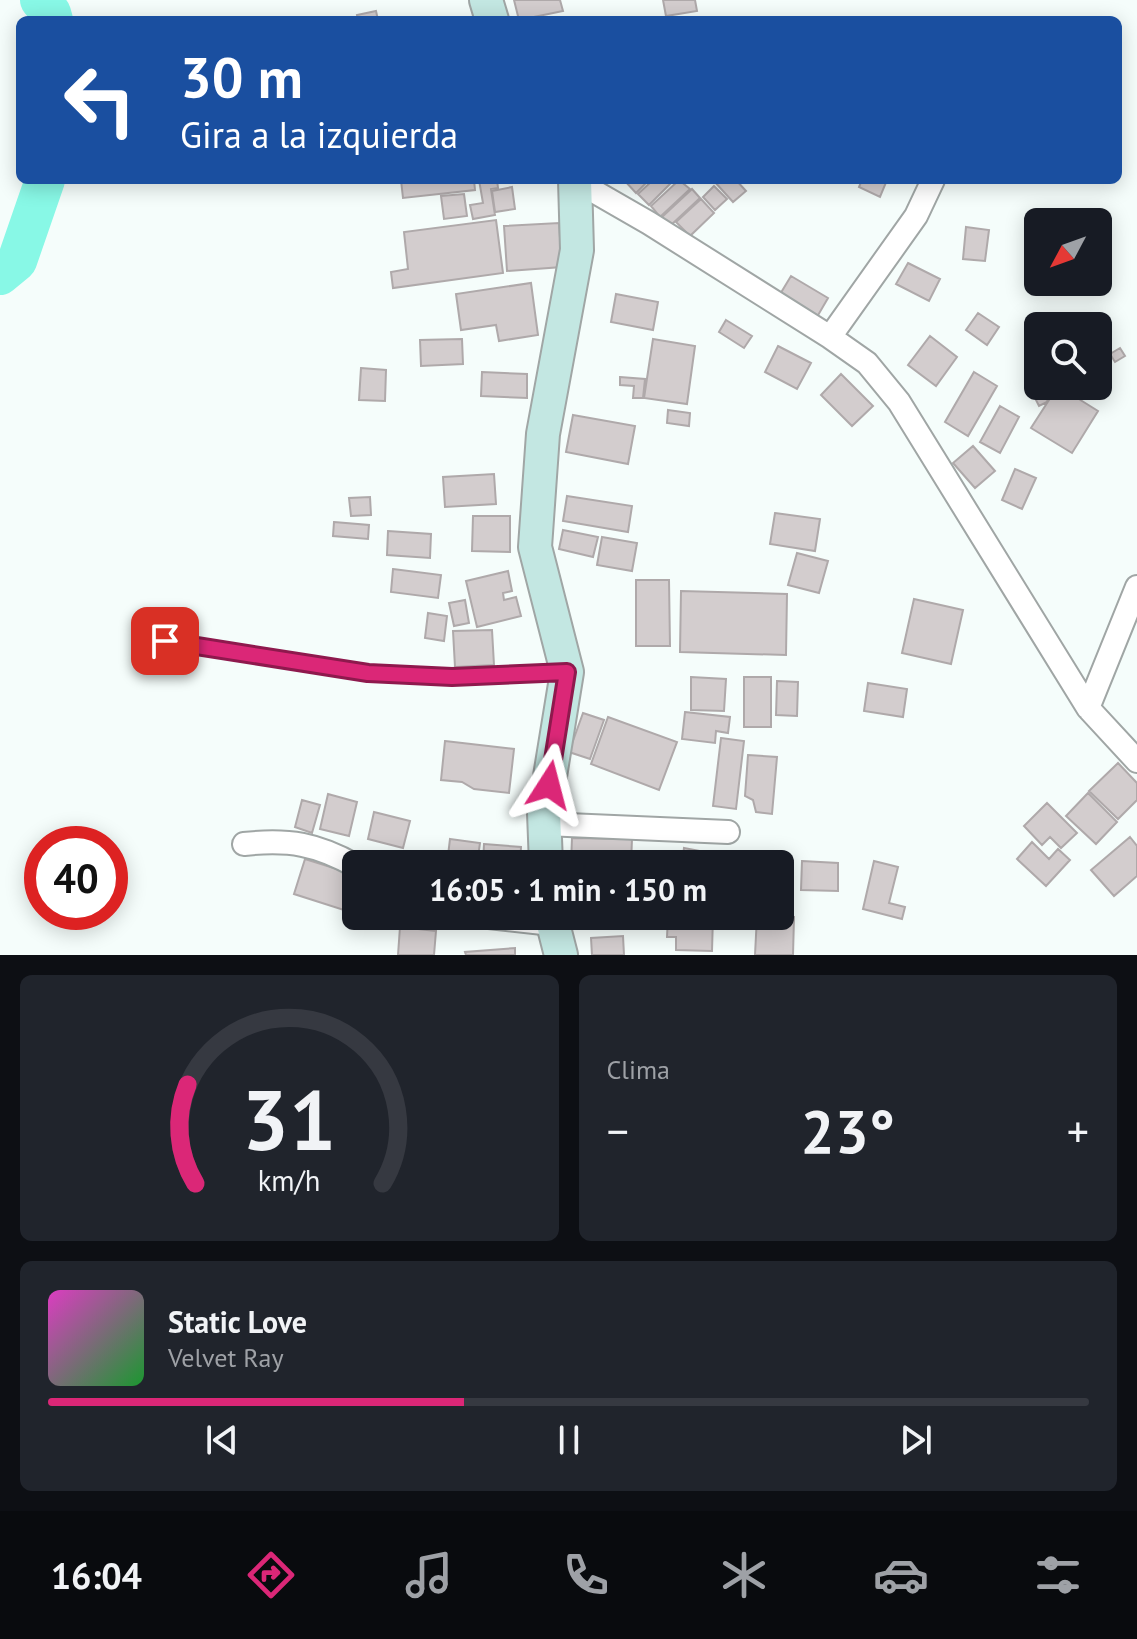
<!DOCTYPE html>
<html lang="es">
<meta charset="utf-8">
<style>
body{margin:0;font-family:"PT Sans",sans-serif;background:#20242c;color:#f1f3f6;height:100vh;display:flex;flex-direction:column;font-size:30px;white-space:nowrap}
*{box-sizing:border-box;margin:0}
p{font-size:26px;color:#9ea1a6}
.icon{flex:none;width:44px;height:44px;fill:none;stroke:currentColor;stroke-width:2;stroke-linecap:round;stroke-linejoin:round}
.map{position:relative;height:955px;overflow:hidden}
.panel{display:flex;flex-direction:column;gap:20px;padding:20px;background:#0d0f14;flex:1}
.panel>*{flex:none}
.hud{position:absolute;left:16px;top:16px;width:1106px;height:168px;border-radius:12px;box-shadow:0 4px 20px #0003;background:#1a4fa0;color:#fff;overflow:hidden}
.needle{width:52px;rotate:229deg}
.controls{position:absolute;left:1024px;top:208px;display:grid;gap:16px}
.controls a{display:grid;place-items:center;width:88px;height:88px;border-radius:12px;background:#171b24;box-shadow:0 4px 20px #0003;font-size:40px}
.speed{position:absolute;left:24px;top:826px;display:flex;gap:16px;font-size:40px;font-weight:700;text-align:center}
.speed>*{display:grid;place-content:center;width:104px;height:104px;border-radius:50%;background:#171b24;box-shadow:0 4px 20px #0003;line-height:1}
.speed .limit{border:12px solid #d22;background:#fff;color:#111}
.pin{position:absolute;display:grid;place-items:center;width:68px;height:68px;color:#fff;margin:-34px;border-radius:16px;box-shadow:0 4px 12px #0006}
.me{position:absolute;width:88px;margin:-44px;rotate:9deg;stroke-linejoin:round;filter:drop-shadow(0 0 6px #0008)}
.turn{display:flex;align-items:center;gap:28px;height:168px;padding:0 32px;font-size:36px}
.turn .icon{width:104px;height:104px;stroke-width:2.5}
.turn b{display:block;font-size:56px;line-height:68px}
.big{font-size:60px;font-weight:800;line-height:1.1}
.panel .widget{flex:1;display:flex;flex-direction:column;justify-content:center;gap:12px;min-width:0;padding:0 28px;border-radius:12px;background:#20242c}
.panel .dial{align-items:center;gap:0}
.dial svg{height:208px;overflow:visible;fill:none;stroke:#363941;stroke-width:7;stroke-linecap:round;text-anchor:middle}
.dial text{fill:#f1f3f6;stroke:none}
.song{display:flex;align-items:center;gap:24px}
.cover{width:96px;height:96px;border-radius:12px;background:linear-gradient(135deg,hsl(310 70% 55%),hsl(130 70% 35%))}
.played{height:8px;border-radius:4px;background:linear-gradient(90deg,#db2777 40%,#363941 40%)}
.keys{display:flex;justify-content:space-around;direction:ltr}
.heat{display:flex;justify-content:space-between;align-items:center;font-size:44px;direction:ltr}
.panel .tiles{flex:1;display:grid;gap:20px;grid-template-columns:1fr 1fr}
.widget:last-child{grid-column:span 2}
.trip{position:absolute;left:342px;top:850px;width:452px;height:80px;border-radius:12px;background:#171b24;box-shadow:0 4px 20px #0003;font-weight:800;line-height:80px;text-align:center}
.tabs{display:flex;height:128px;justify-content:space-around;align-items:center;background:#090b0e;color:#9ea1a6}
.tabs .icon{width:56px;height:56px}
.tabs .on{color:#db2777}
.tabs b{font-size:36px;color:#f1f3f6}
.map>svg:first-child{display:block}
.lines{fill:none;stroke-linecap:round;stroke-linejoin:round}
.river{stroke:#88f8e6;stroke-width:40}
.building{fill:#d3cdce;stroke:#afa9aa;stroke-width:2}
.lane-casing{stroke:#a0a6a5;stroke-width:15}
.street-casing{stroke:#a0a6a5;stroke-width:26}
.secondary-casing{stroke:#a0a6a5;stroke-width:36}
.lane{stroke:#fff;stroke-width:11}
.street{stroke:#fff;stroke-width:22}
.secondary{stroke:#c3e7e2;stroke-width:32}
.route-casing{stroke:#8e194d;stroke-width:20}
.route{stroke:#db2777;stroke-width:14}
</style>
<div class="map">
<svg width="1137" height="955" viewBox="0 0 1137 955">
<rect width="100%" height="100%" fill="#f5fdfb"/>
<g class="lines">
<path class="river" d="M 40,0 L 51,13 L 53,20
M 0,275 L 17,261 L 45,180"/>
</g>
<path class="building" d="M 514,0 L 560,0 L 563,11 L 519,20 Z
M 663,0 L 695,0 L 697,11 L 666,16 Z
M 376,11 L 378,20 L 358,20 L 357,15 Z
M 401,180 L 474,180 L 475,190 L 403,198 Z
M 479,180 L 497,180 L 498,188 L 491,189 L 495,215 L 473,219 L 470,205 L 483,203 Z
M 624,180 L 649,180 L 636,193 Z
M 653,180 L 668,180 L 671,183 L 649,205 L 638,194 Z
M 679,180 L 690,189 L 660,217 L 651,206 Z
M 713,180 L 736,180 L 746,191 L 733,202 Z
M 862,180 L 887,180 L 880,197 L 859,187 Z
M 714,186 L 727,199 L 715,210 L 703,197 Z
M 512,187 L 515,209 L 495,212 L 492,191 Z
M 692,189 L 700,198 L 670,226 L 662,217 Z
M 464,194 L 467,216 L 444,219 L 441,196 Z
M 701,199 L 714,213 L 690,236 L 676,222 Z
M 496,220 L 503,273 L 393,288 L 391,272 L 408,269 L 404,232 Z
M 559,223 L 562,267 L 507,271 L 504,226 Z
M 966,227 L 989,230 L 985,261 L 963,259 Z
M 908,263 L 940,279 L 929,301 L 896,284 Z
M 791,276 L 828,298 L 817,317 L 779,296 Z
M 531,283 L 538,335 L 499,341 L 496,325 L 461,330 L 456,294 Z
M 616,294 L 658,302 L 653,330 L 611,322 Z
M 978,313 L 999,327 L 987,345 L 966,330 Z
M 726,320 L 752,336 L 744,348 L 719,332 Z
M 930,336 L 957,357 L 936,386 L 908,365 Z
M 462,339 L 463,364 L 421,366 L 420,340 Z
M 653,339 L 695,346 L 687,404 L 644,398 Z
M 778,346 L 811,363 L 797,389 L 765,372 Z
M 1120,348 L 1125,356 L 1115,362 L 1110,354 Z
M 361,368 L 386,370 L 385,401 L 359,400 Z
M 482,372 L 527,374 L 527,398 L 481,396 Z
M 974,372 L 997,386 L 968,436 L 945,422 Z
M 841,374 L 873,406 L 852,426 L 821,395 Z
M 620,377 L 645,379 L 643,398 L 633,398 L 634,386 L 620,385 Z
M 1045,386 L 1051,386 L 1047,402 L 1039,406 L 1033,394 L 1046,388 Z
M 1058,386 L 1098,411 L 1072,453 L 1031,428 Z
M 1000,406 L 1019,417 L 1000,453 L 980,442 Z
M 668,410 L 690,413 L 689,426 L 667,423 Z
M 573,415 L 635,426 L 628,464 L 566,452 Z
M 973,446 L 995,471 L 975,488 L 953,463 Z
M 1015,469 L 1036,478 L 1022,509 L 1002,500 Z
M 494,474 L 496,504 L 445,507 L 443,477 Z
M 567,496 L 632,506 L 628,532 L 563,521 Z
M 370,497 L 371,515 L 351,516 L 349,498 Z
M 775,513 L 820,519 L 815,551 L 770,544 Z
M 473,516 L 510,516 L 510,552 L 472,551 Z
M 334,522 L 369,525 L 368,539 L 333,536 Z
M 563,530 L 598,537 L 593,557 L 559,549 Z
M 388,531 L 431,534 L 430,558 L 387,555 Z
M 602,537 L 637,543 L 632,571 L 597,565 Z
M 797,553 L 828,561 L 819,593 L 788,585 Z
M 393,569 L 441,575 L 438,598 L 391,592 Z
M 508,571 L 512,591 L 503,593 L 504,600 L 516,597 L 521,616 L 477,627 L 466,581 Z
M 636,580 L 669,580 L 670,646 L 636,646 Z
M 681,591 L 787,594 L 786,655 L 680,652 Z
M 914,599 L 963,610 L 951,664 L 902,653 Z
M 465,600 L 469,623 L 454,626 L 449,603 Z
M 428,613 L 447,616 L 444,641 L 425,638 Z
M 492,630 L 494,665 L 455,667 L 453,631 Z
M 691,677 L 726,679 L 724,711 L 691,710 Z
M 744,677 L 771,677 L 771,727 L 744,727 Z
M 777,681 L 798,682 L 797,716 L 776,715 Z
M 868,683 L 907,689 L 903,717 L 864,711 Z
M 685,712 L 730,717 L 728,733 L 716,731 L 715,743 L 682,739 Z
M 583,713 L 604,720 L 590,759 L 569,752 Z
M 608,717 L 677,742 L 659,790 L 591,764 Z
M 721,738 L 744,741 L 736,809 L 713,806 Z
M 445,741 L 514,749 L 509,793 L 474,789 L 462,782 L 441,780 Z
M 748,755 L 777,757 L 772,814 L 756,812 L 753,800 L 745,796 Z
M 1118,763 L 1137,783 L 1137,800 L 1118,819 L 1089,791 Z
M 1088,793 L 1117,822 L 1096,844 L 1066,816 Z
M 328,794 L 357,802 L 349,836 L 320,829 Z
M 302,800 L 320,805 L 312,833 L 295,827 Z
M 1047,803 L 1077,833 L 1061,848 L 1050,837 L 1042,845 L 1024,826 Z
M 374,812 L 410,821 L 403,848 L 368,839 Z
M 1130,837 L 1137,846 L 1137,876 L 1114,896 L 1091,870 Z
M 572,838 L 632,839 L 631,864 L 571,864 Z
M 450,839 L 480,843 L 477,864 L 447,864 Z
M 1032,842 L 1049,859 L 1058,849 L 1070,860 L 1046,886 L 1017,859 Z
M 484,844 L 521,847 L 520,864 L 483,864 Z
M 684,848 L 731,857 L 729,864 L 682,864 Z
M 305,859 L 356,875 L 347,911 L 294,894 Z
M 802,861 L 838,863 L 838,891 L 801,890 Z
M 874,861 L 898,867 L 889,903 L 905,907 L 902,919 L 863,909 Z
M 668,916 L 713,916 L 712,951 L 676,950 L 676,937 L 667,937 Z
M 757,916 L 794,917 L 793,955 L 755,955 Z
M 400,927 L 436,931 L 434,955 L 398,955 Z
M 623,936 L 624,955 L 592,955 L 591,938 Z
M 515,948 L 515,955 L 466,955 L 465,952 Z"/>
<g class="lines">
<defs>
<path id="lane" d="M 165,641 L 368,673 L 452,677 L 562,672"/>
<path id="street" d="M 576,181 L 649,223 L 830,337 L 867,363 L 899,402 L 1088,708 L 1137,761
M 830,337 L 916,216 L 933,180
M 1088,708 L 1137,587
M 545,824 L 728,832
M 244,844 C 289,839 317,844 356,866
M 480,916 L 552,924"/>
<path id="secondary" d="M 486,0 L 492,20
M 546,864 L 544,813 L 567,672 L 535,547 L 543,434 L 577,250 L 575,180
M 551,916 L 561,955"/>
</defs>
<use href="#lane" class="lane-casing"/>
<use href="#street" class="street-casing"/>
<use href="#secondary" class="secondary-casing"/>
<use href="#lane" class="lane"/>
<use href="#street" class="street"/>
<use href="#secondary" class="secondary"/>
</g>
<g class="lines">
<defs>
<path id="route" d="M 165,641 L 368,673 L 452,677 L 567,672 L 549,785"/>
</defs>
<use href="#route" class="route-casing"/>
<use href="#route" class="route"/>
</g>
</svg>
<div class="controls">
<a><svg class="needle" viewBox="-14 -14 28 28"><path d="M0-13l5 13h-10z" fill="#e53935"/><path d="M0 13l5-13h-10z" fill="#9ea1a6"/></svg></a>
<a><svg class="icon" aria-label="search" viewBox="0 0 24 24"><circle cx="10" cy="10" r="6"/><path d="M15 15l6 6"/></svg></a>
</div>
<div class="speed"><div class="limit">40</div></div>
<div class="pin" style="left:165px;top:641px;background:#d93025"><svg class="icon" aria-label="arrive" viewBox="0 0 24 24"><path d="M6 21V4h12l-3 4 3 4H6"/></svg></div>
<svg class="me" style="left:549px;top:785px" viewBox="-20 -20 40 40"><path d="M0-17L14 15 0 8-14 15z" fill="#db2777" stroke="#fff" stroke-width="4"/></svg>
<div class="trip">16:05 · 1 min · 150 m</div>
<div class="hud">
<div class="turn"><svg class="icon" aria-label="left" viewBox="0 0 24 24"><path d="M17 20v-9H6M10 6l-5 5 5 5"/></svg><div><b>30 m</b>Gira a la izquierda</div></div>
</div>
</div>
<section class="panel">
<div class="tiles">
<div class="widget dial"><svg viewBox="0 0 100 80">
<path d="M14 69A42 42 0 1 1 86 69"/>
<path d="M14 69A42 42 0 0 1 11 31" stroke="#db2777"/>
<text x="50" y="56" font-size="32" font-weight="700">31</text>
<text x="50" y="72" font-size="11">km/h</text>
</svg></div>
<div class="widget"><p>Clima</p>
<div class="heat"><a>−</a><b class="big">23°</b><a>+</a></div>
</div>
<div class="widget">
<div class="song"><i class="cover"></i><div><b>Static Love</b><p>Velvet Ray</p></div></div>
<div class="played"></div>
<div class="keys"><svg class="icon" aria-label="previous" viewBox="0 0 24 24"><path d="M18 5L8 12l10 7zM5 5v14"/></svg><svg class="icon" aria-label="pause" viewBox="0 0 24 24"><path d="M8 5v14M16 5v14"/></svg><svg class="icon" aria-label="next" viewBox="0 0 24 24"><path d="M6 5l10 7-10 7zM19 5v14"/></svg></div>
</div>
</div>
</section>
<nav class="tabs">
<b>16:04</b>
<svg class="icon on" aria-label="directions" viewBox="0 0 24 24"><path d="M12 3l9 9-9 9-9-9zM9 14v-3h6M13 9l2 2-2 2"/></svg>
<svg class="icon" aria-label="music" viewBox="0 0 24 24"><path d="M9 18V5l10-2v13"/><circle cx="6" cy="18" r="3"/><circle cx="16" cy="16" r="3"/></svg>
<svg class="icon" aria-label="phone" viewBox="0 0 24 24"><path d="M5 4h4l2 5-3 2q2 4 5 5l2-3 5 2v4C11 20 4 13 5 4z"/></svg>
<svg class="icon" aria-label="climate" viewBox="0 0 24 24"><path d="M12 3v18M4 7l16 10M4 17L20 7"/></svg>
<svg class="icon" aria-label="car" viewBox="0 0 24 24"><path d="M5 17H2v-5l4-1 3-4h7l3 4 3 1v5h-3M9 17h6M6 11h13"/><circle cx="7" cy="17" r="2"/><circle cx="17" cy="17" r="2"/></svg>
<svg class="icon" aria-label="filters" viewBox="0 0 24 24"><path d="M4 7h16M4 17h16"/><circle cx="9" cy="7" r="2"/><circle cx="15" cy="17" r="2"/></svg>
</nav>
